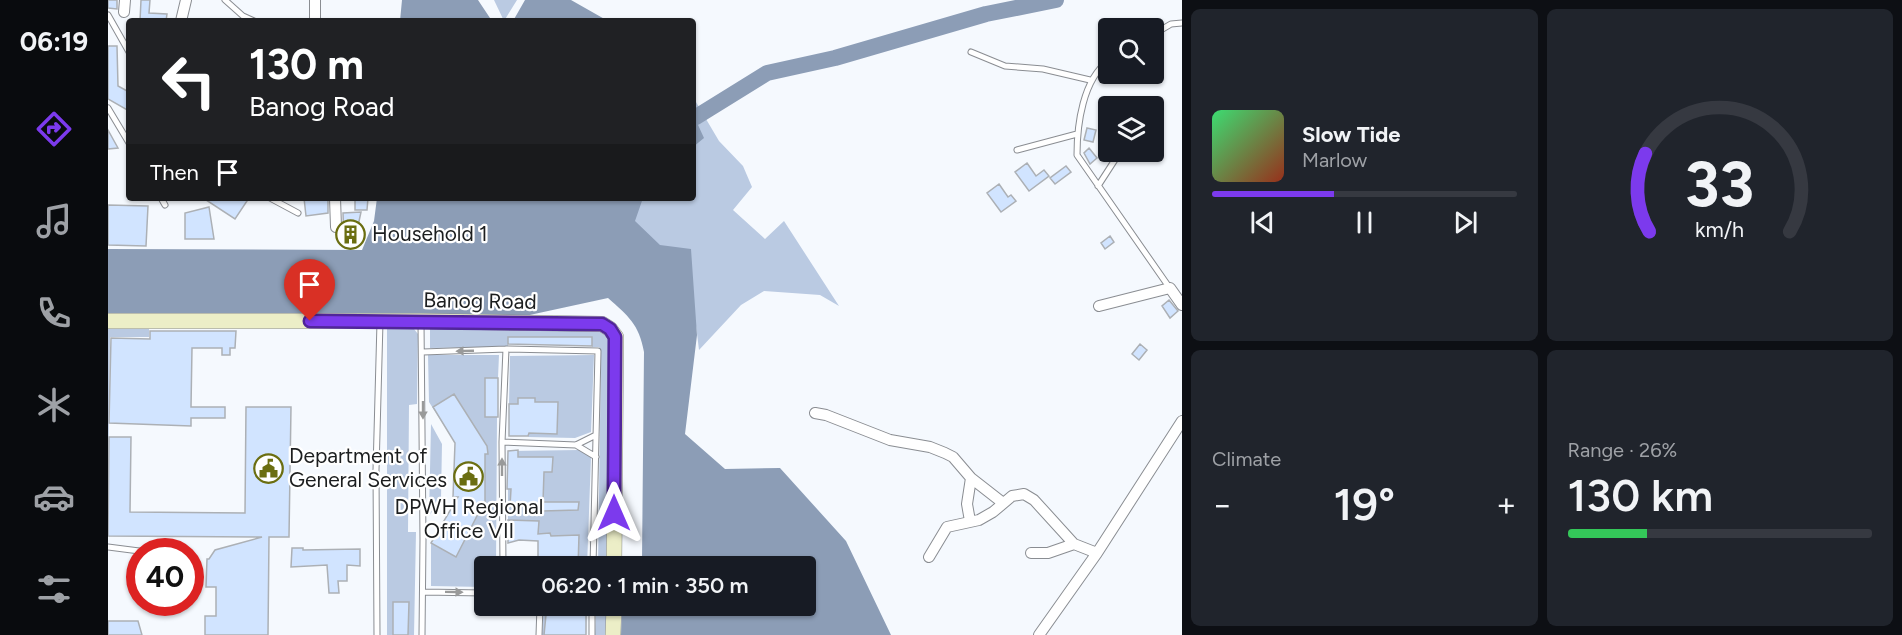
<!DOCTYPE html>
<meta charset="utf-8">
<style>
body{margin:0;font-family:Figtree,sans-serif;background:#20242c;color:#f1f3f6;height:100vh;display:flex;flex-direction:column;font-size:22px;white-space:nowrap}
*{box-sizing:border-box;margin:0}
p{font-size:20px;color:#9ea1a6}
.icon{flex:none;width:33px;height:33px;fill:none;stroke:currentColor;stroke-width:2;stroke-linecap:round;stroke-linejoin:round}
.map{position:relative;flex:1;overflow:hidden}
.details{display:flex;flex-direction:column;gap:9px;padding:9px;background:#0d0f14;width:720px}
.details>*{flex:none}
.banner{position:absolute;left:18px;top:18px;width:570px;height:183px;border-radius:6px;box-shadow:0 2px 4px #0004;background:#202124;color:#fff;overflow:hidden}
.buttons{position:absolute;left:990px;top:18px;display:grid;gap:12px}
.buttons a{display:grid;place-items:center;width:66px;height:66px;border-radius:6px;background:#171b24;box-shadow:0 2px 4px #0004;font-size:30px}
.speed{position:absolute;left:18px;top:538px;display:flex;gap:12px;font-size:30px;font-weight:700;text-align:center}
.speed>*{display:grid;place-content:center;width:78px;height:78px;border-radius:50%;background:#171b24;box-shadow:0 2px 4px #0004;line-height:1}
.speed .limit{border:9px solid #d22;background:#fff;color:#111}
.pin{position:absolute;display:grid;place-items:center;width:51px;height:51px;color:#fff;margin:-62px -26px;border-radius:50% 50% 50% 0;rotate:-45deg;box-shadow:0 0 6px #0007}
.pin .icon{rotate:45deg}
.me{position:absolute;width:66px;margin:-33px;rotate:0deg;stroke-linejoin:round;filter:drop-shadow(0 0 4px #0008)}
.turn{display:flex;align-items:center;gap:21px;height:126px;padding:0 24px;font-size:27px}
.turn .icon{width:78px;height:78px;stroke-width:2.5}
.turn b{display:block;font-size:42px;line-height:51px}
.then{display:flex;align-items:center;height:57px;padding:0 24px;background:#0003;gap:12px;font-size:22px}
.big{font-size:45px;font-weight:600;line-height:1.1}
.details .card{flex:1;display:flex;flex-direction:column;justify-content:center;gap:9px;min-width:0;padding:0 21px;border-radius:9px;background:#20242c}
.details .dial{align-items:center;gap:0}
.dial svg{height:156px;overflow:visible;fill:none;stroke:#363941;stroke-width:7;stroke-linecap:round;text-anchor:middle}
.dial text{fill:#f1f3f6;stroke:none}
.song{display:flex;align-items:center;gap:18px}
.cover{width:72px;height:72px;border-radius:9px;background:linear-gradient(135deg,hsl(140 70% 55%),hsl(10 70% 35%))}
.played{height:6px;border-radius:3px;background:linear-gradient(90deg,#7c3aed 40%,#363941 40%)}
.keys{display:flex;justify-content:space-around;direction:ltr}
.heat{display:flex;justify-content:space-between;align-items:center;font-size:33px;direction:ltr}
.charge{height:9px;border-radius:4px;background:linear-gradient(90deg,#34c759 26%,#363941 0)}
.details .tiles{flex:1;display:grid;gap:9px;grid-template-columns:repeat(2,1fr)}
.trip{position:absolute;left:366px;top:556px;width:342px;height:60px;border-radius:6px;background:#171b24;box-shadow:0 2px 4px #0004;font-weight:600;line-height:60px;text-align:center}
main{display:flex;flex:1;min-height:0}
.dock{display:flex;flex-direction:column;width:108px;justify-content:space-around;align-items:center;background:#090b0e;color:#9ea1a6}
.dock .icon{width:42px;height:42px}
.dock .active{color:#7c3aed}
.dock b{font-size:27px;color:#f1f3f6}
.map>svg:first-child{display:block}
.green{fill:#bacae2}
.water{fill:#8c9db6}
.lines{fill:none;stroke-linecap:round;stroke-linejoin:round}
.river{stroke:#8c9db6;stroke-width:16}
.building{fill:#d1e4ff;stroke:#acb0b5;stroke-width:1.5}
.lane-casing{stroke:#8a8d92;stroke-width:7}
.street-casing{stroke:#8a8d92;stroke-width:12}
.secondary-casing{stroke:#8a8d92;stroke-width:16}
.lane{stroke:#fff;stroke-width:5}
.street{stroke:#fff;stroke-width:10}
.secondary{stroke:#eceec7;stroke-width:15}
.oneway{fill:#999a9a}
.route-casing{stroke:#51269a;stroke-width:15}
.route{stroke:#7c3aed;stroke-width:10}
.labels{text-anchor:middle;stroke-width:4.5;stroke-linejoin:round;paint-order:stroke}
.poi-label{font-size:21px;fill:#1c1e1f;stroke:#fff;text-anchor:start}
.street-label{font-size:21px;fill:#1c1e1f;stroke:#fff}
</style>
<main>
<nav class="dock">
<b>06:19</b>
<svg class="icon active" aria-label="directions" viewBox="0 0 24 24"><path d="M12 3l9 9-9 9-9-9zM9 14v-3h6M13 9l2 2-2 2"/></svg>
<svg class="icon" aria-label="music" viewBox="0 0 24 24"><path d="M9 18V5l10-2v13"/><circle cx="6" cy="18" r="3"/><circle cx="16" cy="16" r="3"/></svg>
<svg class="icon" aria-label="phone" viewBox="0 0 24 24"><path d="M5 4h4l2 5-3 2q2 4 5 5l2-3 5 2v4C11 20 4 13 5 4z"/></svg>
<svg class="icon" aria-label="climate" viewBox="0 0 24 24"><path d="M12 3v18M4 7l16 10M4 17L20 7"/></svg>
<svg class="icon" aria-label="car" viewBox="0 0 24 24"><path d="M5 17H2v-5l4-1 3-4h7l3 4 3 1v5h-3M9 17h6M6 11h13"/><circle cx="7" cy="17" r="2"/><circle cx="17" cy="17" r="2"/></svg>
<svg class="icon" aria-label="filters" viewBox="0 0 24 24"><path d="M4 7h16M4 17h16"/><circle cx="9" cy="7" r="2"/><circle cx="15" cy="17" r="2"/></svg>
</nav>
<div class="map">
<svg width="1074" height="635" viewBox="0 0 1074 635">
<rect width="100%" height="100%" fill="#f5f9fe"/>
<path class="green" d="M 386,0 L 409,0 L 396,21 Z
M 585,97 L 611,141 L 635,166 L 644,187 L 625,210 L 657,239 L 676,221 L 731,306 L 712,295 L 656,291 L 633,305 L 591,350 L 580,260 L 555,252 L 489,198 L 585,198 Z
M 41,327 L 41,337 L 2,337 L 0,489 L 0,328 Z
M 279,329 L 306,329 L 310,334 L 309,404 L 301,405 L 300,532 L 308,532 L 306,635 L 279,635 Z
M 322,329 L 491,329 L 500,335 L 503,342 L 502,567 L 490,567 L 493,350 L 491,347 L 484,347 L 484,337 L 401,337 L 400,347 L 322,348 Z
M 320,355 L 391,355 L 390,378 L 377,378 L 377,416 L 389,417 L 388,567 L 376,567 L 376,587 L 323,586 L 323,543 L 350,498 L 345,497 L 347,449 L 351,449 L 321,402 Z
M 486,355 L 483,432 L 467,438 L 420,437 L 421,433 L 449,434 L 450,402 L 427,404 L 427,398 L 411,398 L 410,404 L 401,404 L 402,356 Z
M 323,424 L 334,444 L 333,498 L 321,516 Z
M 471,450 L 483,457 L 479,567 L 430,567 L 430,541 L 411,540 L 400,543 L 400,451 Z
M 436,606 L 479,606 L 478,635 L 434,635 Z
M 488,606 L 502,606 L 501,635 L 487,635 Z"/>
<path class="water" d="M 294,0 L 370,0 L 384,21 L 292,21 Z
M 417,0 L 463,0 L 500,21 L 405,21 Z
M 585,114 L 596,138 L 585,147 Z
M 269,198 L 535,198 L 527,221 L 552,245 L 583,249 L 589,335 L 577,434 L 617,469 L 672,468 L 738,541 L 783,635 L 513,635 L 514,606 L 698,606 L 698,567 L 514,567 L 514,562 L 534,560 L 536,352 C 531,324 520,316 500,298 L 417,316 L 0,313 L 0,249 L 254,250 L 266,221 Z"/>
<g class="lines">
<path class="river" d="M 588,117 L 659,73 L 727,58 L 878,14 L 948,0"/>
</g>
<path class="building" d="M 0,0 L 9,0 L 9,9 L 0,8 Z
M 33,0 L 42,0 L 41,13 L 59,14 L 58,21 L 32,21 Z
M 0,46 L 9,46 L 10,86 L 21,92 L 21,111 L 0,99 Z
M 979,128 L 988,130 L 985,142 L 976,140 Z
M 0,130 L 10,148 L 0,149 Z
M 981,148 L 989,158 L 982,164 L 976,153 Z
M 919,163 L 928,176 L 936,170 L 941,176 L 921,191 L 907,172 Z
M 958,166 L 963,172 L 947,184 L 942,178 Z
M 891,184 L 900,197 L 903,195 L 908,201 L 893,212 L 879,193 Z
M 95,198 L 134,198 L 139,201 L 127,219 Z
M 196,198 L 220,198 L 220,213 L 198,216 Z
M 247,198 L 260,198 L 259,210 L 247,210 Z
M 0,205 L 40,206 L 38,246 L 0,245 Z
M 101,207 L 106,239 L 77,239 L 77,213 Z
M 253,212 L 250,226 L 254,226 L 253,241 L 236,240 L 235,213 Z
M 1002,236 L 1006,242 L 997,249 L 993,243 Z
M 1061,300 L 1070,311 L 1062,318 L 1054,306 Z
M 42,331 L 128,331 L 127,348 L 122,348 L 122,355 L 114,355 L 114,348 L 84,348 L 83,407 L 117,407 L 117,418 L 83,418 L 83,426 L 1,423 L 3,338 L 42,339 Z
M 400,337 L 484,337 L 484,346 L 400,344 Z
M 1032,344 L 1039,350 L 1031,360 L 1024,354 Z
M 377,378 L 390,378 L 390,417 L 377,417 Z
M 346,394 L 379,446 L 380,454 L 377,454 L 377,510 L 372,510 L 348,557 L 323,543 L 350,497 L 345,497 L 347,443 L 325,407 Z
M 410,398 L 427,398 L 427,402 L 450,402 L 449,434 L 421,433 L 420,436 L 401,436 L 401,404 L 410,404 Z
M 138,407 L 183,407 L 181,537 L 161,537 L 160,635 L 97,635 L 97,616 L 108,616 L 108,587 L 98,587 L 99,559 L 101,559 L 107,550 L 154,537 L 0,536 L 1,437 L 23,437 L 22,512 L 137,513 Z
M 410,450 L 410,457 L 445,457 L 444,472 L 436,472 L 435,502 L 471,502 L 470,510 L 434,511 L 434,507 L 402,506 L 403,489 L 399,489 L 400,451 Z
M 400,520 L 431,521 L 430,534 L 442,533 L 443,536 L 471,535 L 470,567 L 430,567 L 430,541 L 411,540 L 400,543 Z
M 184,548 L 195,548 L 195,550 L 252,549 L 252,566 L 239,565 L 239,581 L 230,581 L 231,593 L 221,593 L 219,565 L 183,567 Z
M 285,602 L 301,602 L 300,635 L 285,635 Z
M 438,615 L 478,615 L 478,635 L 436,635 Z
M 0,621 L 30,621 L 34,635 L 0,635 Z"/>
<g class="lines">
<defs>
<path id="lane" d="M 117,0 L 135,16 L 146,21
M 0,15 L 21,52
M 1046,34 L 1063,24 L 1074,23
M 863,52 L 897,66 L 935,69 L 982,80
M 1000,61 C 975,80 969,124 969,155 L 1061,287
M 0,108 L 21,143
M 909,150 L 969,134
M 990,186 L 1012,152
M 53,198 L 57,205
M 162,198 L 190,213
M 313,322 L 315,540 L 314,635
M 315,352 L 398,349 L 490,351 L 485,567
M 394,442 L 468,445 L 488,435
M 468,445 L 488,457
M 0,547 L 39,552
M 395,567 L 394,442 L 398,349
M 315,592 L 376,593
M 269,635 L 268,470 L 272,322
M 431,635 L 432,606
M 484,635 L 484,606"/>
<path id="street" d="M 207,0 L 207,21
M 16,12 L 17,0
M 73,21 L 78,0
M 227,198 L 228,227
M 991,306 L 1062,288 L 1074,305
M 707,413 L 718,415 L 782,440 L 822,447 L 837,453 L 845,457 L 863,478 L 895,503
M 862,521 L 859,504 L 863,478
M 923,553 L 940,553 L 966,544
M 821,557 L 839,527 L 871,520 L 885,512 L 904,496 L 916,494 L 926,500 L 966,544 L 989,553
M 931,635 L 989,553 L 1074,421"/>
<path id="secondary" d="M 0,321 L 313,321 L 494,324 L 502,329 L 508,337 L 506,567
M 505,635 L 506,606"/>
</defs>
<use href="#lane" class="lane-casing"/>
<use href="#street" class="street-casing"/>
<use href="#secondary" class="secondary-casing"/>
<use href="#lane" class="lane"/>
<use href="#street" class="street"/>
<use href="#secondary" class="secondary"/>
</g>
<defs><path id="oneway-solid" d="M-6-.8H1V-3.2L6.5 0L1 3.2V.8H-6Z" transform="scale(1.5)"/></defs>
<g class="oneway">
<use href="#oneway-solid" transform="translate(357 351) rotate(178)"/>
<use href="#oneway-solid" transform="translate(315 410) rotate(90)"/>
<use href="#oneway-solid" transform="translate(394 467) rotate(-90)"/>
<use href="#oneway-solid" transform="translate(346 592) rotate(1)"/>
</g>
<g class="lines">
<defs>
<path id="route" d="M 202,321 L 494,324 L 502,329 L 507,337 L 506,513"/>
</defs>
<use href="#route" class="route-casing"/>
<use href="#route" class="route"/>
</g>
<defs>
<symbol id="building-ring" viewBox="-11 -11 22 22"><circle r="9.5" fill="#fff" stroke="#6b6e11" stroke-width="1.5"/><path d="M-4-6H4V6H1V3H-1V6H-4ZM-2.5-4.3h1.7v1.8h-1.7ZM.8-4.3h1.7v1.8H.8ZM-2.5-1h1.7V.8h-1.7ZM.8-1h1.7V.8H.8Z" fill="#6b6e11"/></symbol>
<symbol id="civic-ring" viewBox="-11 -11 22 22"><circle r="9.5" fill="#fff" stroke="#6b6e11" stroke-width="1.5"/><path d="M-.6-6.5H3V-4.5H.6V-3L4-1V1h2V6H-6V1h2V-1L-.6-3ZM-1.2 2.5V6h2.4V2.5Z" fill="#6b6e11"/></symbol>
</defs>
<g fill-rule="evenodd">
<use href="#building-ring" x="226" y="218" width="33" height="33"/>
<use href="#civic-ring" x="144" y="452" width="33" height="33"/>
<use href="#civic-ring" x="344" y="460" width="33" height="33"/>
</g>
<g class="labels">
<g class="poi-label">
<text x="264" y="241">Household 1</text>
<text x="181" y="463">Department of<tspan x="181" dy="24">General Services</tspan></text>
<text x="361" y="514" text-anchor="middle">DPWH Regional<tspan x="361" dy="24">Office VII</tspan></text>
</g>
<g class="street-label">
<text transform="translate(372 301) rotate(1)" y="7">Banog Road</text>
</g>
</g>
</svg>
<div class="buttons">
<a><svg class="icon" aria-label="search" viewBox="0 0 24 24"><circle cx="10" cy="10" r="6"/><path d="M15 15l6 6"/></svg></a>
<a><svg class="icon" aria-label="layers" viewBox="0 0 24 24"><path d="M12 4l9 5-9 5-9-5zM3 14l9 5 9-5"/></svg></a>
</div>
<div class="speed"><div class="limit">40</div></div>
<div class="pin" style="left:202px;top:321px;background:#d93025"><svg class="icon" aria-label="arrive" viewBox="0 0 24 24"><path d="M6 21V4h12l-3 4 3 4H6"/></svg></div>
<svg class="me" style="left:506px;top:513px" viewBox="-20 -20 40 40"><path d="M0-17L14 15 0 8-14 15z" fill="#7c3aed" stroke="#fff" stroke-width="4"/></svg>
<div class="trip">06:20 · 1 min · 350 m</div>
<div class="banner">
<div class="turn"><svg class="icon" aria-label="left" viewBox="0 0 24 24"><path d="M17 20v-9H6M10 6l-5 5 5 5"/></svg><div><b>130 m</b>Banog Road</div></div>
<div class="then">Then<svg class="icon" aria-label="arrive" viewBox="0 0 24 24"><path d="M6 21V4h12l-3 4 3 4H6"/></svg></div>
</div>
</div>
<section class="details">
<div class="tiles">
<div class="card">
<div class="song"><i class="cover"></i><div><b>Slow Tide</b><p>Marlow</p></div></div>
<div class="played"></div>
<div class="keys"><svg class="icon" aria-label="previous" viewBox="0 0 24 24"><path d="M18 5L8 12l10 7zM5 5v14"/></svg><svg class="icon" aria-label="pause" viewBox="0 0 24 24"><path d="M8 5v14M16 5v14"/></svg><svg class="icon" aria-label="next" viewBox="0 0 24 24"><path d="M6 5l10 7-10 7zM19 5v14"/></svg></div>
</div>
<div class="card dial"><svg viewBox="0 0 100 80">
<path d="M14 69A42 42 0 1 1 86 69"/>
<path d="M14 69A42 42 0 0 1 12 29" stroke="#7c3aed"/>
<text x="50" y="56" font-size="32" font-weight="700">33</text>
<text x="50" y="72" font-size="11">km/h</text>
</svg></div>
<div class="card"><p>Climate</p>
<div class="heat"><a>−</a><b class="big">19°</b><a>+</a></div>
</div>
<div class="card"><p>Range · 26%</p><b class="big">130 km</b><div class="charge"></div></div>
</div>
</section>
</main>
